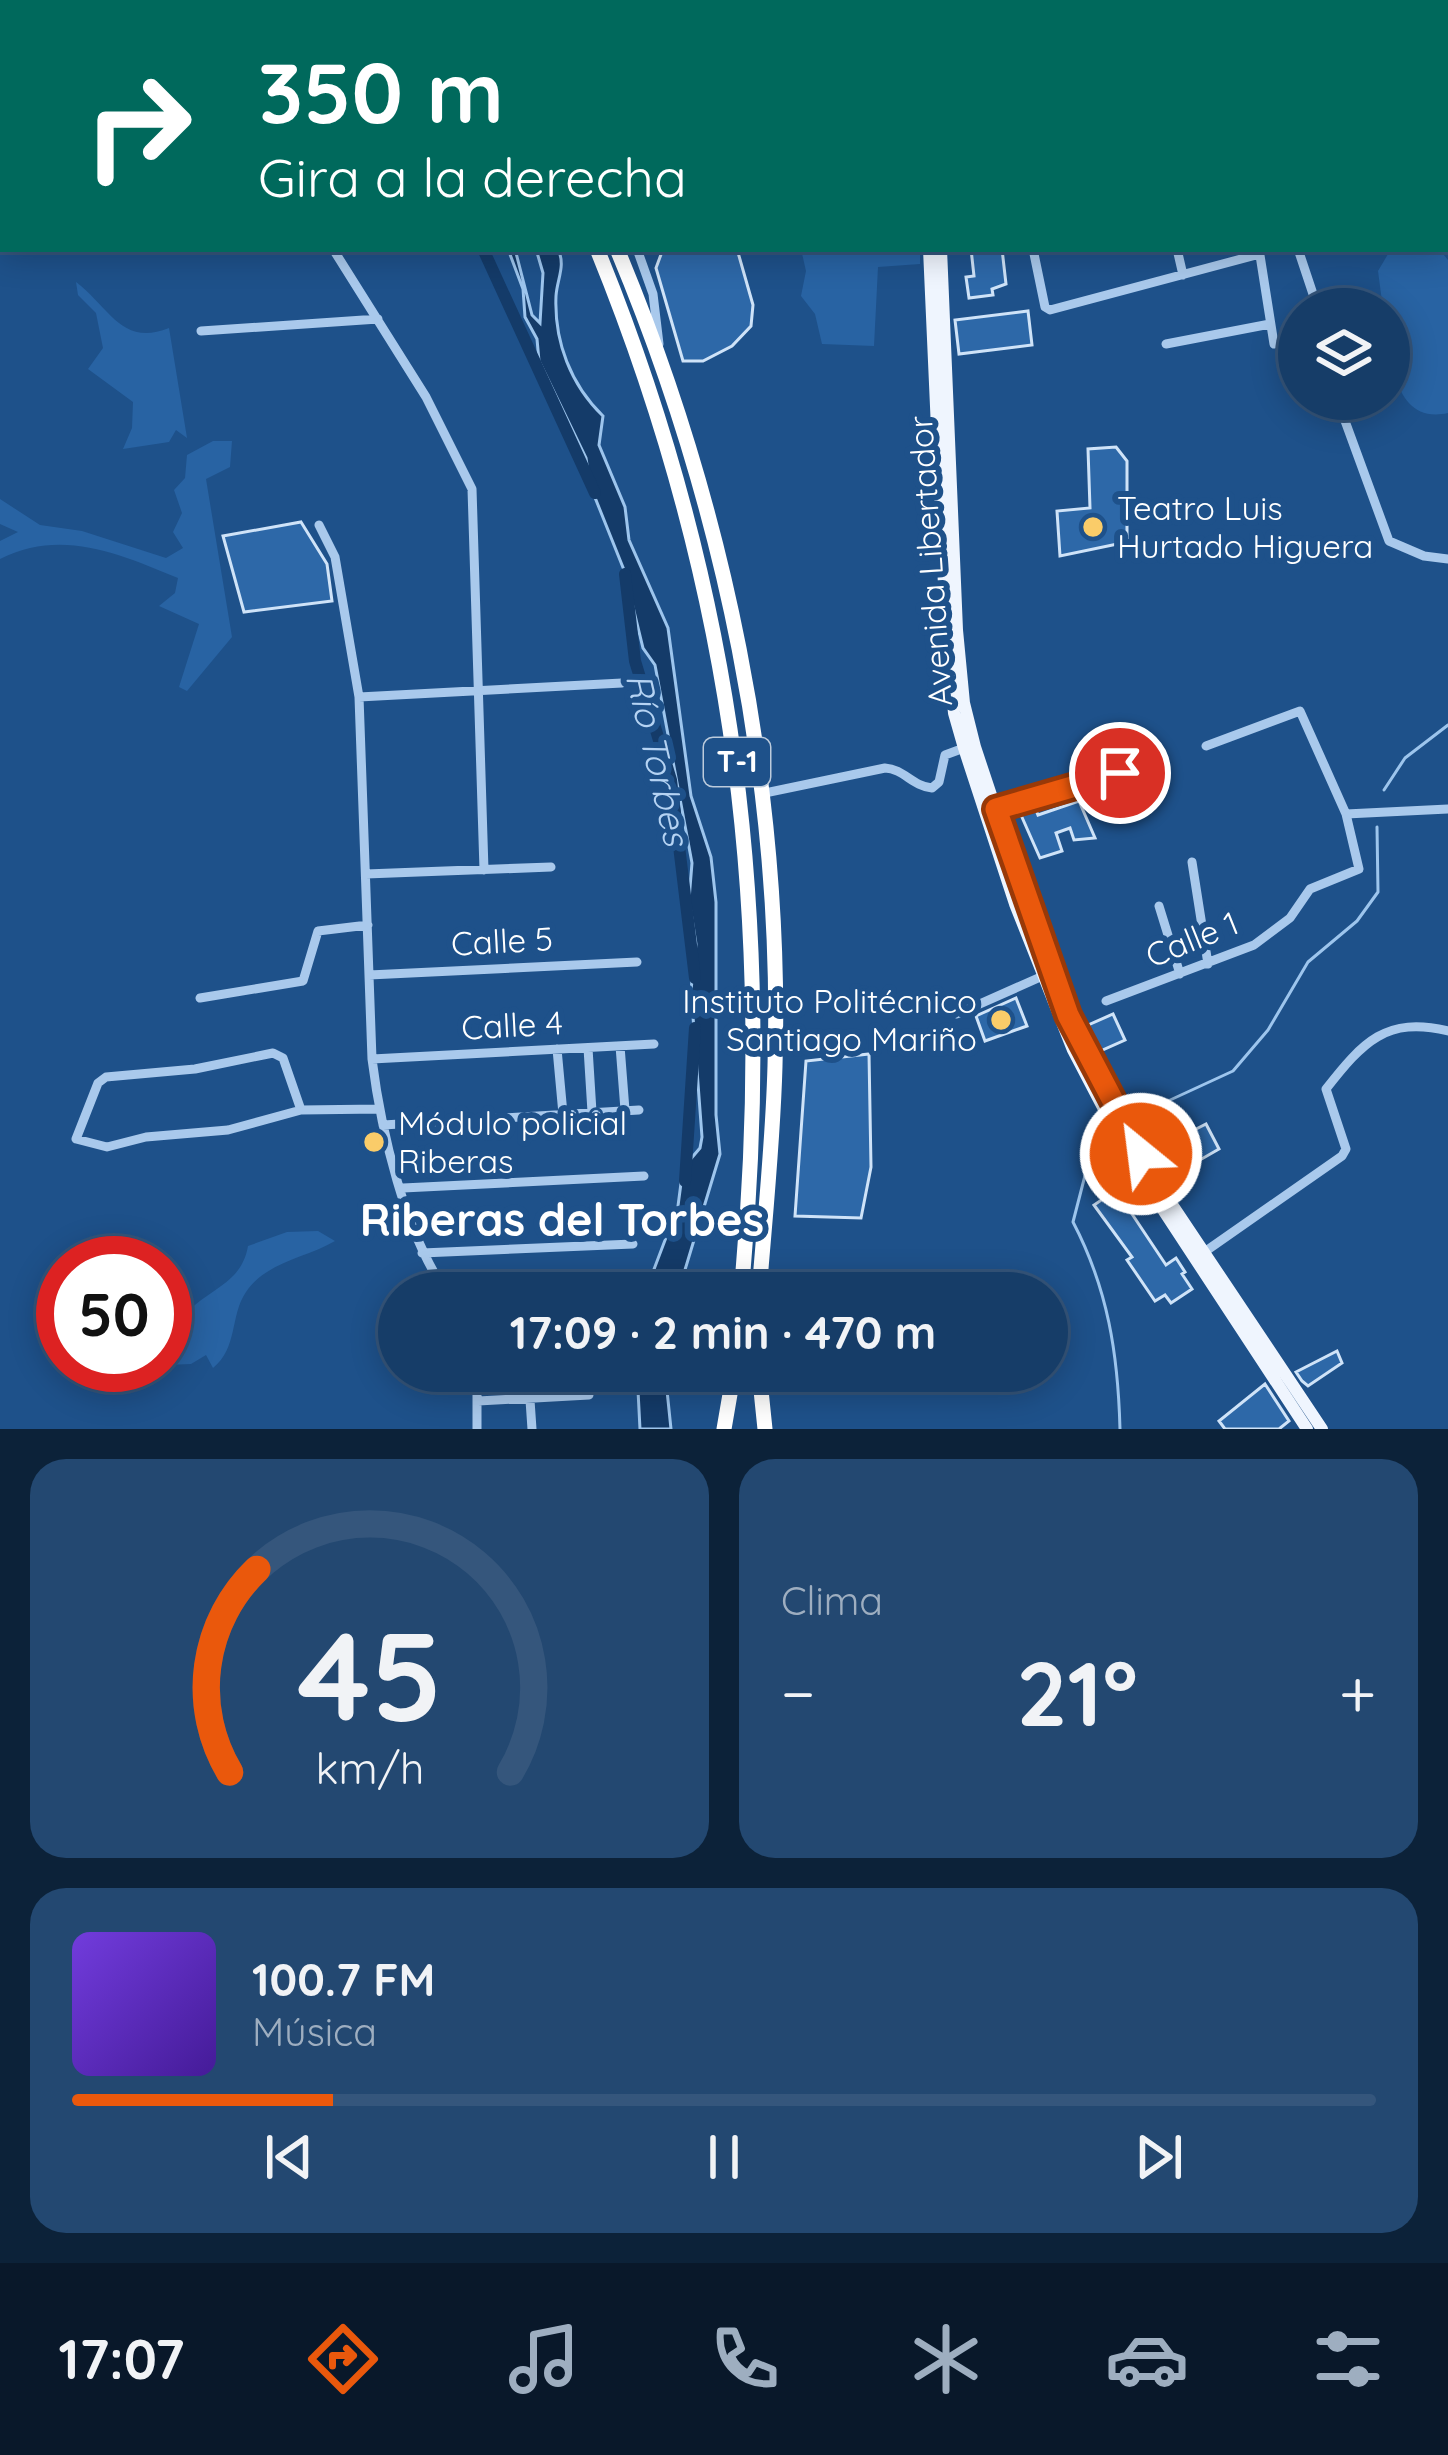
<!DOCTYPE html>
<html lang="es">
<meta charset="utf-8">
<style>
body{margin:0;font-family:Quicksand,sans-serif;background:#234871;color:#f1f3f6;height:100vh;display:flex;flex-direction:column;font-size:45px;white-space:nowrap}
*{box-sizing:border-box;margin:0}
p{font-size:39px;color:#9eaec0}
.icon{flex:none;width:66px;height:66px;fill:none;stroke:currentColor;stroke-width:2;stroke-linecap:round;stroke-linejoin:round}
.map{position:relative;height:1429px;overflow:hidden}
.sheet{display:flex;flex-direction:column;gap:30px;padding:30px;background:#0c2239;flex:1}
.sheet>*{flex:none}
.banner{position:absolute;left:0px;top:0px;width:1449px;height:252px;box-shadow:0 6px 30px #0003,0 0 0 3px #35567c;background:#00695c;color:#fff;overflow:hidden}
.tools{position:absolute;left:1278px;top:288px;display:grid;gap:24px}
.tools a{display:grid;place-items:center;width:132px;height:132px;border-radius:50%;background:#163d68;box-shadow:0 6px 30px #0003,0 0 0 3px #35567c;font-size:60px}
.speed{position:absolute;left:36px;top:1236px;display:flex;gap:24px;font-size:60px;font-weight:700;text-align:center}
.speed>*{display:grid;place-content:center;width:156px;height:156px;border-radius:50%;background:#163d68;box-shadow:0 6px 30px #0003,0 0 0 3px #35567c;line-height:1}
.speed .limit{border:18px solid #d22;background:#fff;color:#111}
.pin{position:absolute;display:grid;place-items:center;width:102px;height:102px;color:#fff;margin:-51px;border:6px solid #fff;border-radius:50%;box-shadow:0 3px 12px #0007}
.me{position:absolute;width:132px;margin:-66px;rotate:331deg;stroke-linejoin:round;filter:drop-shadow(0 0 9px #0008)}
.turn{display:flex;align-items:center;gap:42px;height:252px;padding:0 60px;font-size:54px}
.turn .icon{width:156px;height:156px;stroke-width:2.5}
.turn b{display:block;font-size:84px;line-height:102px}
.big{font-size:90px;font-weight:800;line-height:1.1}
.sheet .card{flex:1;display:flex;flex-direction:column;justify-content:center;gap:18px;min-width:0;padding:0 42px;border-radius:36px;background:#234871}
.sheet .dial{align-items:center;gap:0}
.dial svg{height:312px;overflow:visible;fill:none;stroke:#35567c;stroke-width:7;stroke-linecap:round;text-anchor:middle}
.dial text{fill:#f1f3f6;stroke:none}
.song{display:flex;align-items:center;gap:36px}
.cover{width:144px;height:144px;border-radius:18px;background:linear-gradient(135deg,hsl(260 70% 55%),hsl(260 70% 35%))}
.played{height:12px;border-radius:6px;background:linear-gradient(90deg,#ea580c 20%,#35567c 20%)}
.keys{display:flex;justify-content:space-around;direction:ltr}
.heat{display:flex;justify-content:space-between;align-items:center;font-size:66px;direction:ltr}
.sheet .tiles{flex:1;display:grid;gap:30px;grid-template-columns:1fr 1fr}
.card:last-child{grid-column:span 2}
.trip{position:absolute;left:378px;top:1272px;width:690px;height:120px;border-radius:60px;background:#163d68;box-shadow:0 6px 30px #0003,0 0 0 3px #35567c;font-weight:800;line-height:120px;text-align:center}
.tabs{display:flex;height:192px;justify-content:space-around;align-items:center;background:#09182a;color:#9eaec0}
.tabs .icon{width:84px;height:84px}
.tabs .active{color:#ea580c}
.tabs b{font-size:54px;color:#f1f3f6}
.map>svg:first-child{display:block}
.green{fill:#2863a3}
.water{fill:#143b69;stroke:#9dc5ed;stroke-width:3}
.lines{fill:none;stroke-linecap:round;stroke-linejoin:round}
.stream{stroke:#9dc5ed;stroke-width:3}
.river{stroke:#143b69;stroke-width:12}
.building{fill:#2d68a8;stroke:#cfe3f8;stroke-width:3}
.minor{stroke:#a9c9ec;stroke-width:9}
.major{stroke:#eff5fe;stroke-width:12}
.highway{stroke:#fff;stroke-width:15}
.route-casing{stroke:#983908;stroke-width:30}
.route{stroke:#ea580c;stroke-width:21}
.poi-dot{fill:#facc69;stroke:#1e518a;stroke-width:4.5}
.labels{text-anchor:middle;stroke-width:12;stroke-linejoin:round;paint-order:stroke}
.shield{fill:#1e518a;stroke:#bccbdc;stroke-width:3}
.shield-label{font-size:30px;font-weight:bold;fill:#fff}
.poi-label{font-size:33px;fill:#fff;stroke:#1e518a;text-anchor:start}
.street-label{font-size:33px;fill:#fff;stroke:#1e518a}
.water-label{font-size:36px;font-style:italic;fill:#b5d3f3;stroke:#1e518a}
.district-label{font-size:45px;font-weight:bold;fill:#fff;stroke:#1e518a}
</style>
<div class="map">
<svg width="1448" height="1429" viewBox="0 0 1448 1429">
<rect width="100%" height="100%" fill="#1e518a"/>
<path class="green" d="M 801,249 L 920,249 L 920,264 L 878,267 L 874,346 L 822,344 L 815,314 L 801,296 L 806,271 Z
M 1439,249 L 1448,260 L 1448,413 C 1390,426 1389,348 1389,309 L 1383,309 L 1378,271 L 1391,249 Z
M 76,282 C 110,308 122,347 169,328 L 187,438 L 176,430 L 169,442 L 123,449 L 132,428 L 133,402 L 88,369 L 103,348 L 96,313 L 78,295 Z
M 213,441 L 232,441 L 230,467 L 206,479 L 232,637 L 187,691 L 179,687 L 199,624 L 159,606 L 175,593 L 178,578 C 119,554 62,528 0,559 L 0,541 L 18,532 L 0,524 L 0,499 L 40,525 L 82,531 L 166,558 L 183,548 L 173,532 L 182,513 L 174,490 L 185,478 L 187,455 Z
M 318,1231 L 335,1241 C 306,1258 266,1262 246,1292 C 230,1315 238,1348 213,1368 L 206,1355 L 191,1364 L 167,1365 C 171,1287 239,1301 248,1246 L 287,1232 Z"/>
<path class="water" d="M 508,249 L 515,249 L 532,315 L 540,323 L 543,273 L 536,249 L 558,249 C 566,266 557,279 556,296 C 554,342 571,385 603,416 L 599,445 L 625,507 L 629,540 L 668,628 L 691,796 L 711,857 L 716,902 L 716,1115 L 720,1154 L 678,1293 L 645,1293 L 678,1206 L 683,1168 L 700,1148 L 702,1137 L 691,990 L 696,944 L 689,900 L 692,863 L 655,665 L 643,648 L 624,570 L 590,485 L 586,458 L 539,361 L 537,339 L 525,317 L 523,289 Z
M 637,1371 L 665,1371 L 671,1429 L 640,1429 Z"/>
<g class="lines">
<path class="stream" d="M 0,65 L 3,64
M 1384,790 L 1405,758 L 1448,725
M 1129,1119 L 1233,1071 L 1268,1030 L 1308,962 L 1357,921 L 1378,892 L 1377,827
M 1107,1130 L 1096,1133 L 1073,1222 C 1108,1289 1118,1354 1120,1429"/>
<path class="river" d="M 483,249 L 595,493
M 625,574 L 635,661 L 671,780 L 695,978
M 685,1181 L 695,1028"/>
</g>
<path class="building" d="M 663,249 L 737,249 L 753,305 L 751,326 L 732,346 L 703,361 L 683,361 L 656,268 Z
M 971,249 L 1002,249 L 1006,284 L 992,289 L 993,295 L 969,298 L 966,277 L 974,276 Z
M 1028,311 L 1032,345 L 959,354 L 955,320 Z
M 1116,447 L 1127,461 L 1127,542 L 1060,556 L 1057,511 L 1090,508 L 1088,449 Z
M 301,522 L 327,564 L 332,601 L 244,612 L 223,536 Z
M 1079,801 L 1095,838 L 1074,840 L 1070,828 L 1056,833 L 1062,851 L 1040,858 L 1021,815 L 1036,810 L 1038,815 Z
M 1016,998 L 1027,1026 L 985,1041 L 976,1016 Z
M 1113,1014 L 1125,1040 L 1098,1052 L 1086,1026 Z
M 869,1054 L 871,1167 L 861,1218 L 795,1216 L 806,1061 Z
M 1206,1124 L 1219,1149 L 1172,1176 L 1155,1150 Z
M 1116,1190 L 1166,1265 L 1176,1258 L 1185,1272 L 1182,1274 L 1192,1289 L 1171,1303 L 1165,1295 L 1155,1301 L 1127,1260 L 1132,1257 L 1094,1205 Z
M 1337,1351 L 1342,1363 L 1308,1386 L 1302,1381 L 1296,1372 Z
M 1265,1384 L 1289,1421 L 1279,1429 L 1225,1429 L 1219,1421 Z"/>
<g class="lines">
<path class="minor" d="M 527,0 L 529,3
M 254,3 L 259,2
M 333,249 L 426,397 L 472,489 L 484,870
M 637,249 L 653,294 L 659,344
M 1033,249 L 1045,307 L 1050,310 L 1260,254
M 1177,249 L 1183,275
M 1259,249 L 1274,344
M 1298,249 L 1318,309
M 201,331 L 378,319
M 1166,344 L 1270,324
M 1337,399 L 1389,541 L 1424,556 L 1448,559
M 319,525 L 335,557 L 359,697 L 372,1059 C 381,1131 405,1234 447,1293
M 359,697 L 622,683
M 760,794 L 885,768 C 904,769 912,786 932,788 L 939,782 L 945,755 L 964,748
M 996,809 L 1120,773
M 1346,814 L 1448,809
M 1192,862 L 1208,964
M 366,874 L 551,867
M 1159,906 L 1180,974
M 369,975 L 637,962
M 200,998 L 303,981 L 318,931 L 368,925
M 1106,1001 L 1254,945 L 1290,918 L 1310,889 L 1359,869 L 1346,814 L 1300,711 L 1206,746
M 957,1014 L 1045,975
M 620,1046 L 625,1110
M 588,1048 L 592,1112
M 557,1049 L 563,1114
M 372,1059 L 654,1044
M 301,1110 L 283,1058 L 273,1053 L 195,1069 L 106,1077 L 98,1083 L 76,1139 L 107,1147 L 146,1137 L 228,1130 L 301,1110 L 379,1109
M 383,1125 L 639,1110
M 403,1188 L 644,1176
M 422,1253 L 633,1244
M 1203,1253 L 1342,1156 L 1346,1149 L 1326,1089 C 1363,1042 1386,1016 1448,1031
M 477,1371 L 477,1429
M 528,1371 L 532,1429
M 478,1401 L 589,1395"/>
<path class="major" d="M 890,0 L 891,3
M 904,0 L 905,3
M 929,249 L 946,631 L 954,713 L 964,748 L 1015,904 L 1073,1050 L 1131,1161 L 1307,1429
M 941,249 L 957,630 L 964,703 L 975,747 L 1026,900 L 1083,1047 L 1163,1191 L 1322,1429"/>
<path class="highway" d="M 490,0 L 491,3
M 510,0 L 511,3
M 597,249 C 737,592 776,926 741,1293
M 617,249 C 724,504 783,788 775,1066 C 773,1142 765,1217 759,1293
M 759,1371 L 765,1429
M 724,1429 L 734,1371"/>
</g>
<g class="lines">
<defs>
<path id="route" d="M 1120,773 L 996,809 L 1068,1015 L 1141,1154"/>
</defs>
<use href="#route" class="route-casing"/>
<use href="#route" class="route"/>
</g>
<g class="poi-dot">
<circle cx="1093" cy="527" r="12"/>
<circle cx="1001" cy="1020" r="12"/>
<circle cx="374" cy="1142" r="12"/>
</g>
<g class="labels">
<rect class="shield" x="704" y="738" width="66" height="48" rx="9"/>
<g class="shield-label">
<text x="737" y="772">T-1</text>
</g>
<g class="poi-label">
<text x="1117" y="520">Teatro Luis<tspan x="1117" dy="38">Hurtado Higuera</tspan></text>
<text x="977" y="1013" text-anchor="end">Instituto Politécnico<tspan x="977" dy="38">Santiago Mariño</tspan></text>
<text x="398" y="1135">Módulo policial<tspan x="398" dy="38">Riberas</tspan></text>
</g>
<g class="street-label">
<text transform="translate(930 561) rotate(-94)" y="12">Avenida Libertador</text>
<text transform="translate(1192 939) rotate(-22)" y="12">Calle 1</text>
<text transform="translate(502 941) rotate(-3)" y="12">Calle 5</text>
<text transform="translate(512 1025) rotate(-3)" y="12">Calle 4</text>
</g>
<g class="water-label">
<text transform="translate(658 759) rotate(77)" y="13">Río Torbes</text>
</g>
<g class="district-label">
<text x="562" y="1236">Riberas del Torbes</text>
</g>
</g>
</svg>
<div class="tools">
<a><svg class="icon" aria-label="layers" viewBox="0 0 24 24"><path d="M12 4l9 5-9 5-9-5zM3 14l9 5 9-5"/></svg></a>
</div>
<div class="speed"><div class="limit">50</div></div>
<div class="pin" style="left:1120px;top:773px;background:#d93025"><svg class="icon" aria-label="arrive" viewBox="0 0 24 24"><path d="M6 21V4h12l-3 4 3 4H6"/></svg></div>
<svg class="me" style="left:1141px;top:1154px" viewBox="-20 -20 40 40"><circle r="17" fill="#ea580c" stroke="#fff" stroke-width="3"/><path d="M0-11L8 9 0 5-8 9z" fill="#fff"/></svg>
<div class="trip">17:09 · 2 min · 470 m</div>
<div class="banner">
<div class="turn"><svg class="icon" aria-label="right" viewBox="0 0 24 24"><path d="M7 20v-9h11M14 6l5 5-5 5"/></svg><div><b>350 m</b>Gira a la derecha</div></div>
</div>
</div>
<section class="sheet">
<div class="tiles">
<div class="card dial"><svg viewBox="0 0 100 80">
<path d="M14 69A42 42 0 1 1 86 69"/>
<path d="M14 69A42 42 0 0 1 21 17" stroke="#ea580c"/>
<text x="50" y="56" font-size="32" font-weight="700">45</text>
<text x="50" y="72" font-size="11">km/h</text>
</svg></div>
<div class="card"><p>Clima</p>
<div class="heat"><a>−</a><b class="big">21°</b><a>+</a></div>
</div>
<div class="card">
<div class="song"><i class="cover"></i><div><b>100.7 FM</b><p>Música</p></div></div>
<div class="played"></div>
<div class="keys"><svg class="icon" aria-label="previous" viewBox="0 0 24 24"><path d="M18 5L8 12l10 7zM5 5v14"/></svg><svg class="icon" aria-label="pause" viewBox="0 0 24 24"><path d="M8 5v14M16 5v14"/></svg><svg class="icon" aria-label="next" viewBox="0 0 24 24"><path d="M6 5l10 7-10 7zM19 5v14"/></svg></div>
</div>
</div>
</section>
<nav class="tabs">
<b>17:07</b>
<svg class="icon active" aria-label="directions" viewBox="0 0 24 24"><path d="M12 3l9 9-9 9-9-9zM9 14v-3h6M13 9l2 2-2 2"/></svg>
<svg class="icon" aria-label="music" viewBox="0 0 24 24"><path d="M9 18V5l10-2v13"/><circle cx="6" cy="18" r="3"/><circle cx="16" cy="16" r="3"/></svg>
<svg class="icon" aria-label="phone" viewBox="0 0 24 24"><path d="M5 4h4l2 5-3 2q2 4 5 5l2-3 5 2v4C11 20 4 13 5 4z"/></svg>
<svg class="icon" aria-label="climate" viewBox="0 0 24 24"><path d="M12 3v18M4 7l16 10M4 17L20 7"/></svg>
<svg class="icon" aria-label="car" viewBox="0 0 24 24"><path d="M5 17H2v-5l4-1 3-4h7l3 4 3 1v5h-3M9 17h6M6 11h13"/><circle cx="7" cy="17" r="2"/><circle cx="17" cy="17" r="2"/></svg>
<svg class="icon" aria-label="filters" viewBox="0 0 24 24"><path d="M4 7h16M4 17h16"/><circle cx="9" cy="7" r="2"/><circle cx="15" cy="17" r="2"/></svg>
</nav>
